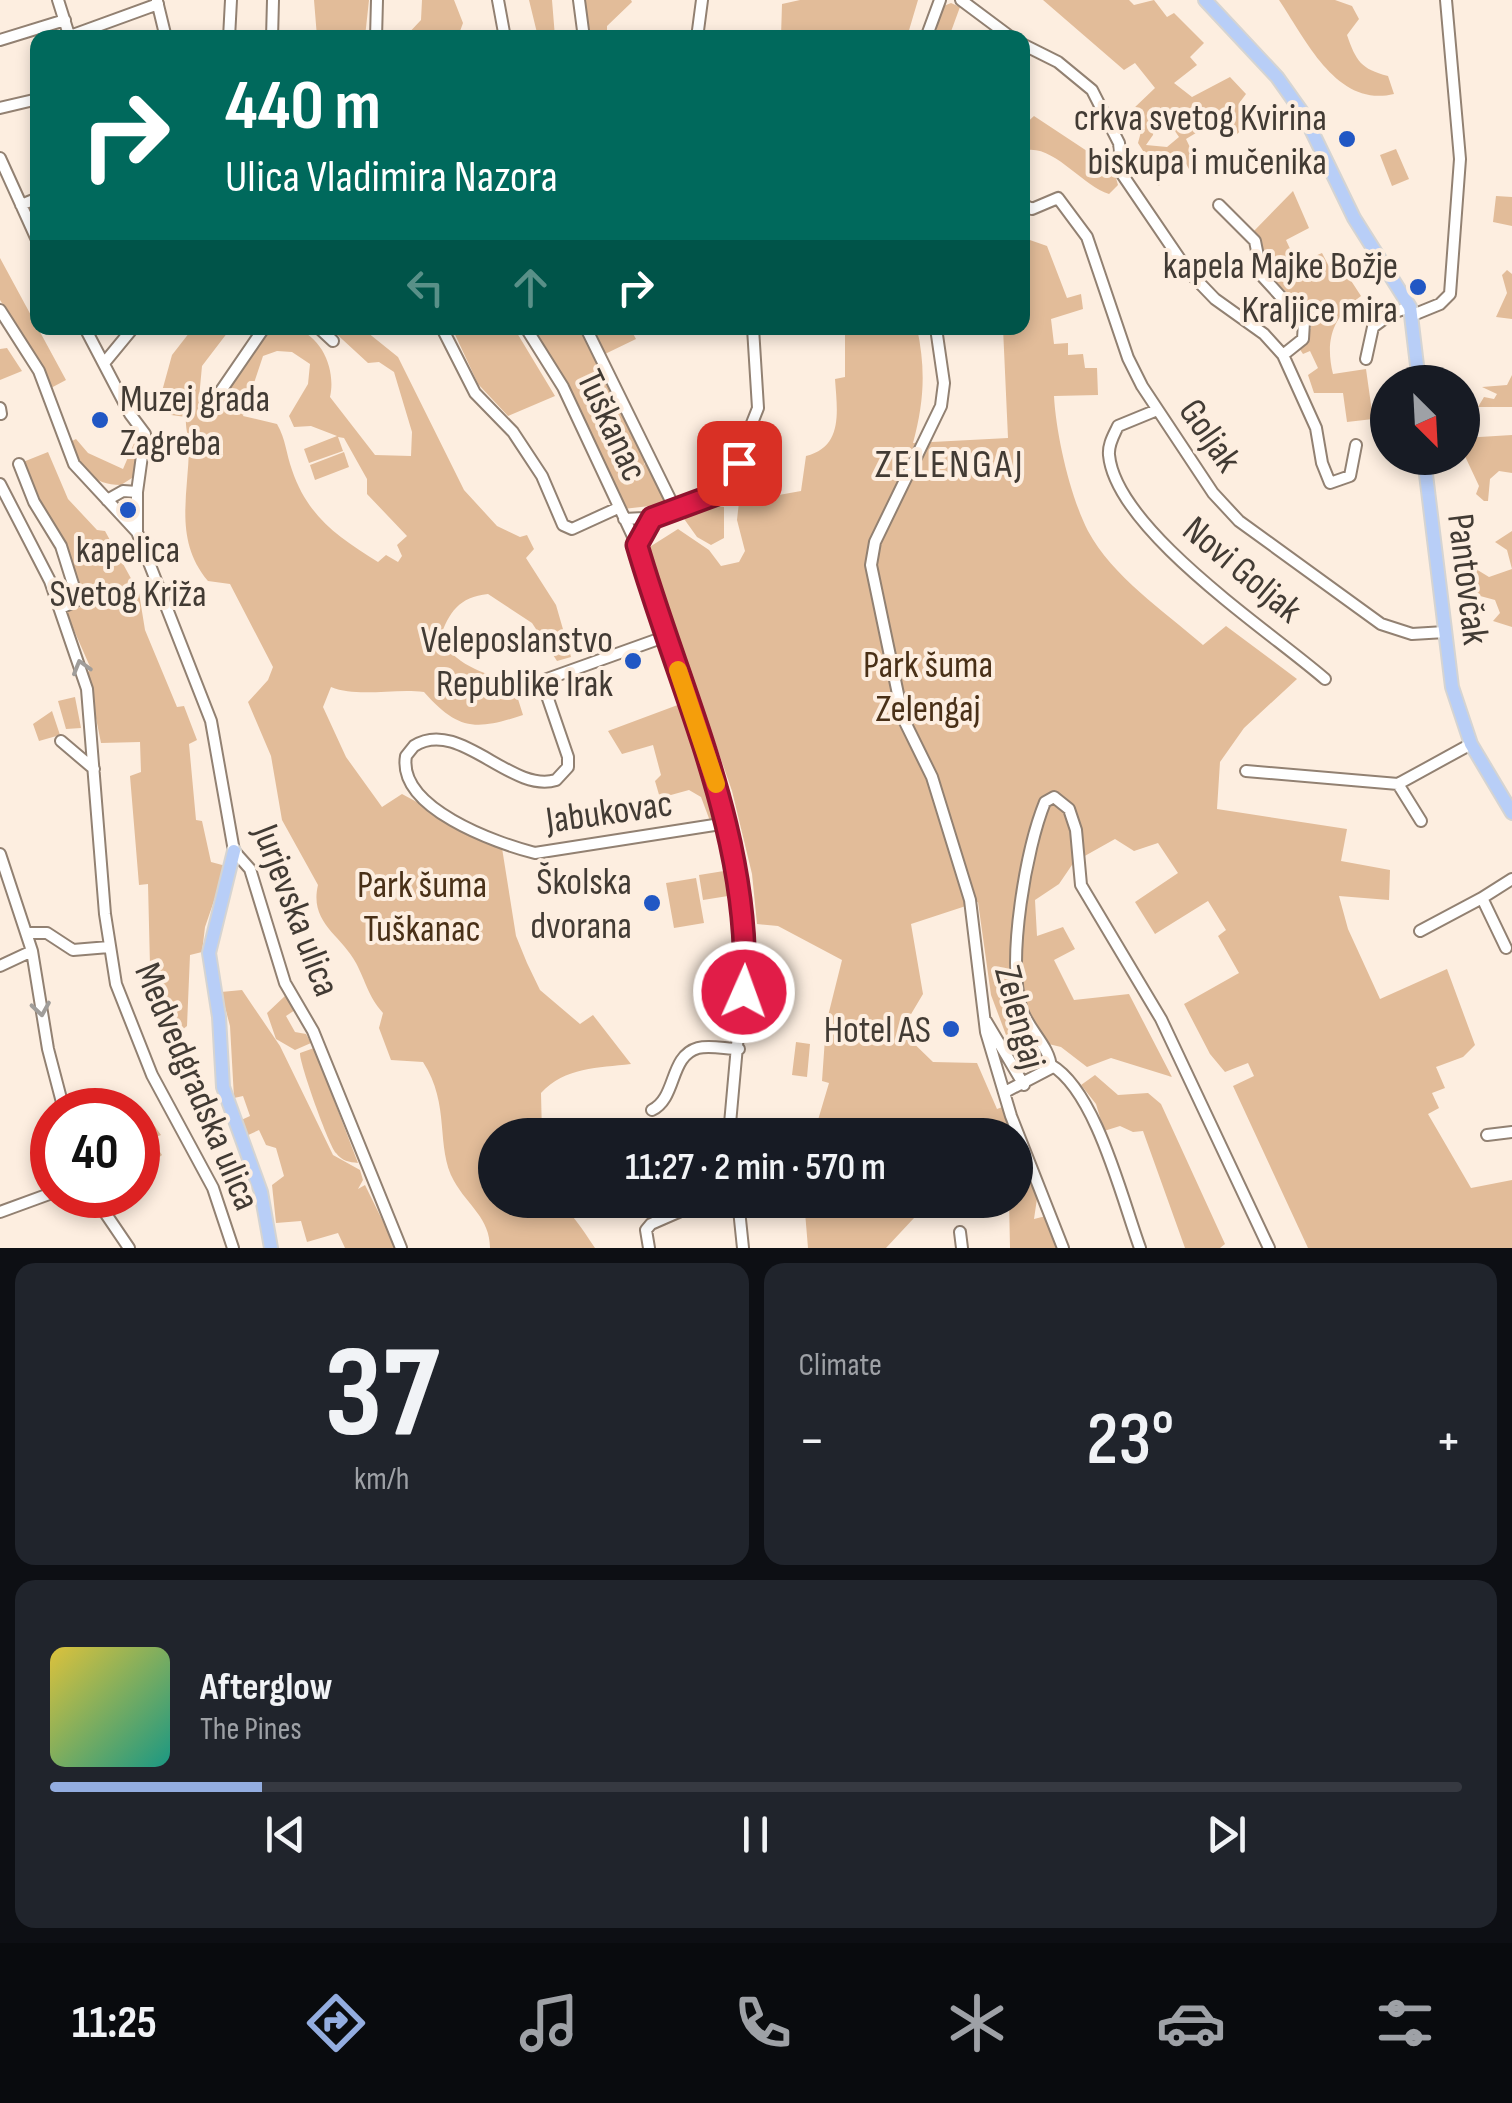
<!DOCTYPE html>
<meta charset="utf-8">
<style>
body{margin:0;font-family:"Sofia Sans Condensed",sans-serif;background:#20242c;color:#f1f3f6;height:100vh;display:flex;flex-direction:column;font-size:38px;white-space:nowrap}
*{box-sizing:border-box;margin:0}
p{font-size:32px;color:#9ea1a6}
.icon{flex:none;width:55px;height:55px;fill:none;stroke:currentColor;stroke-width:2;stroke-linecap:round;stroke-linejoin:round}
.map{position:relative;height:1248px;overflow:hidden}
.side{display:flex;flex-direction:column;gap:15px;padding:15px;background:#0d0f14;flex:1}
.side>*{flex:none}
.hud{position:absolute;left:30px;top:30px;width:1000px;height:305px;border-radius:20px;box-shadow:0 5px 15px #0003;background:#00695c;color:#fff;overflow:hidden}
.needle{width:65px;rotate:156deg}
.buttons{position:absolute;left:1370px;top:365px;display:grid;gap:20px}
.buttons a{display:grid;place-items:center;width:110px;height:110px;border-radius:50%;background:#171b24;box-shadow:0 5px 15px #0003;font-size:50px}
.speed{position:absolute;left:30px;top:1088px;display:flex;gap:20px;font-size:50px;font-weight:700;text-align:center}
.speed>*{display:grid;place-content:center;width:130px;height:130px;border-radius:50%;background:#171b24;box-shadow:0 5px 15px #0003;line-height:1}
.speed .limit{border:15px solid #d22;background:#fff;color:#111}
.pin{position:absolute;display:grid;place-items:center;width:85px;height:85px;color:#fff;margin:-42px;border-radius:20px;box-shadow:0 5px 15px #0006}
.me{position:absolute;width:110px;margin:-55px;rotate:2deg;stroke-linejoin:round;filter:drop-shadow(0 0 8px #0008)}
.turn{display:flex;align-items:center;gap:35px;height:210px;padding:0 30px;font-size:45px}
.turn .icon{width:130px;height:130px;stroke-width:2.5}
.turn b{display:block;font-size:70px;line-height:85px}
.lanes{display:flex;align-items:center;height:95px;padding:0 30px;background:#0003;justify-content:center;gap:50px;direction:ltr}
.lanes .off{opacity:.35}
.big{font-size:75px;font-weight:600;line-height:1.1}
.side .widget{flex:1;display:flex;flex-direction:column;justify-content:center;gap:15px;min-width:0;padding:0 35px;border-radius:20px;background:#20242c}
.side .dial{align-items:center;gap:0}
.dial b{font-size:130px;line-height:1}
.song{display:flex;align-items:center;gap:30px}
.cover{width:120px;height:120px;border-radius:15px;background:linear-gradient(135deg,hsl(50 70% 55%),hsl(170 70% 35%))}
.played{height:10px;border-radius:5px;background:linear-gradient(90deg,#93ade0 15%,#363941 15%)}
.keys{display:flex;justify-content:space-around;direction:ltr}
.heat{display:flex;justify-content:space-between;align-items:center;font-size:55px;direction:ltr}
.side .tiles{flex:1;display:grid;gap:15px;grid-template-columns:1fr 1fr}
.widget:last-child{grid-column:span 2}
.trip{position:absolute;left:478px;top:1118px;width:555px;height:100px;border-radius:50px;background:#171b24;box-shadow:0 5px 15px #0003;font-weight:600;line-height:100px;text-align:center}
.menu{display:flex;height:160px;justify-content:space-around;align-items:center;background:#090b0e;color:#9ea1a6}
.menu .icon{width:70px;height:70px}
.menu .active{color:#93ade0}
.menu b{font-size:45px;color:#f1f3f6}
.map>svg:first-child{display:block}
.green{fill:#e2bc99;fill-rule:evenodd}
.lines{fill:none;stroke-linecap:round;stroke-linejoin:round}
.minor-casing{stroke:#928172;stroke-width:14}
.major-casing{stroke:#d5d4d2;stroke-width:16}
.minor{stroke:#fff;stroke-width:10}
.major{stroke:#b8cef7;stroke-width:12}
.oneway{stroke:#a09d9a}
.route-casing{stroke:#92132f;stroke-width:25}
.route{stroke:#e11d48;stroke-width:18}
.slow{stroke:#f59e0b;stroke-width:18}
.poi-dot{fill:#2157c4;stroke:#fdeee0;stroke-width:4}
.labels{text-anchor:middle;stroke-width:8;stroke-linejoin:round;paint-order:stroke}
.poi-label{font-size:38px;fill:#423b34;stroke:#fdeee0;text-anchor:end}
.street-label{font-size:38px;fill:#423b34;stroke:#fdeee0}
.park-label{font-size:38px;fill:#493017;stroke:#fdeee0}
.neighbourhood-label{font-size:40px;letter-spacing:2.5px;fill:#423b34;stroke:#fdeee0}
</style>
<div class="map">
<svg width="1512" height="1248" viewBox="0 0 1512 1248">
<rect width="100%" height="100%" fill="#fdeee0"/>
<path class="green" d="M 314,0 L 369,0 L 365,37 L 317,37 Z
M 422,0 L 454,0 L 463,23 L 459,34 L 405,37 L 421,20 Z
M 529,0 L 552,0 L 555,37 L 538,37 Z
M 582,0 L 631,0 L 632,2 L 607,26 L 607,37 L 591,38 Z
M 800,0 L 918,0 L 907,37 L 781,37 L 782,4 Z
M 1043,0 L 1129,0 L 1134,5 L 1154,0 L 1167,17 L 1174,13 L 1204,43 L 1190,57 L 1197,65 L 1174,83 L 1192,97 L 1230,77 L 1246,94 L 1240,102 L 1253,119 L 1236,135 L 1224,116 L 1186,139 L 1198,164 L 1189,169 L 1181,155 L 1170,154 L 1159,186 L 1147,160 L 1151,153 L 1145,154 L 1138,143 L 1142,128 L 1133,109 L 1155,88 L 1135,63 L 1124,70 ZM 1164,115 L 1179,137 L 1167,147 L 1146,145 L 1153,135 L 1155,119 Z
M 1279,0 L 1335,0 L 1352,6 L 1359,19 L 1347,35 C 1356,61 1361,69 1388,76 L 1394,94 C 1337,108 1306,40 1279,0 Z
M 951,3 L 960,7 L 949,37 L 935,37 L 941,7 Z
M 1034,116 L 1090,153 L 1103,172 L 1114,171 L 1118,185 L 1109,194 C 1082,186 1052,142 1023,151 L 1023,126 Z
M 1396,149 L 1409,179 L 1392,186 L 1380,155 Z
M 1293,191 L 1309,228 L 1286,240 L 1297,264 L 1322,253 L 1335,278 L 1346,273 L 1361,296 C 1332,317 1325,341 1333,374 L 1366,369 L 1373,419 L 1347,422 L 1343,393 L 1314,393 L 1308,375 L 1318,368 L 1310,351 L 1303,354 L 1299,348 L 1311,328 L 1303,307 L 1261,269 L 1252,233 Z
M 1496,196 L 1512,197 L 1512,226 L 1493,222 Z
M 1027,239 L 1047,246 L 1067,298 L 1081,294 L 1083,309 L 1051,319 L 1054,344 L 1068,343 L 1068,355 L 1083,354 L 1085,368 L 1097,368 L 1098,395 L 1054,396 C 1056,434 1070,496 1088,531 C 1112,576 1165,612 1203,645 L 1226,626 L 1297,679 L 1244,728 L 1220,762 L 1217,809 L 1347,829 L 1341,861 L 1390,870 L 1389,900 L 1339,896 L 1348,929 L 1380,999 L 1447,969 L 1475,1045 L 1463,1057 L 1436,1067 L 1445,1088 L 1432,1093 L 1439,1108 L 1428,1114 L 1471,1188 L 1512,1180 L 1512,1248 L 1308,1248 L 1233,1086 L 1254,1076 L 1248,1063 L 1225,1072 L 1210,1054 L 1184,1004 L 1239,973 L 1218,936 L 1226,930 L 1208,901 L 1155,934 L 1135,902 L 1178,873 L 1158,843 L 1134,851 L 1115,839 L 1074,862 L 1059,884 L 1035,900 L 1037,936 L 1063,927 L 1075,949 L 1054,960 L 1074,1000 L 1129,994 L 1172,1077 L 1111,1058 L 1087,1067 L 1061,1047 L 1028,1039 L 1020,1029 L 1006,1035 L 991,995 L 978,902 L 911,924 L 923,994 L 901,1031 L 933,1062 L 977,1063 L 997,1109 L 1005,1106 L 1038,1192 L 1034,1219 L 1046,1216 L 1056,1248 L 1010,1248 L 1009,1200 L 1015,1200 L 1015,1135 L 827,1135 L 826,1120 L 818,1120 L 829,1083 L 822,1081 L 826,1024 L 842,960 L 778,926 L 757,924 L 752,874 L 732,791 L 648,548 L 678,529 L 709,550 L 721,566 L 739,562 L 745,551 L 737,520 L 739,502 L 801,491 L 806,456 C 844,447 837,410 835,379 L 845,377 L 845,328 L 917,328 C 926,370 924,402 913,443 L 1008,438 L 1003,328 L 1022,328 L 1023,240 Z
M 0,258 L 66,380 L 49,389 L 38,361 L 0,300 Z
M 1507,270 L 1512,274 L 1512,319 L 1496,317 L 1507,293 L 1502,275 Z
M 193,328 L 231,328 L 202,366 L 199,398 L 209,406 L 220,399 L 270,328 C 276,328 289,325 295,328 C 323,337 336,371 330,397 L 375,455 L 411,456 L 412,432 L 394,372 L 379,362 L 368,363 L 330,328 L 362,328 L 398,357 L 464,490 L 497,526 L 520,537 L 527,535 L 534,549 L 526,558 L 556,605 L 571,657 L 557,661 L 532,623 L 488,594 C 459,597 449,612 440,638 C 453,663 485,676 512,680 L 523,715 C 475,731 458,730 424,692 C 394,688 358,698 331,687 L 323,707 L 346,757 L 382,807 L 402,794 L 502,848 L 516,936 L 527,963 L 540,990 L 580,1024 L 593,1015 L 631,1064 C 598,1068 565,1067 541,1093 L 542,1135 L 495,1135 L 495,1200 C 560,1200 558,1192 595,1248 L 490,1248 C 490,1218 468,1206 454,1181 C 435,1147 451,1105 423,1062 L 391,1060 L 379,1028 L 383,1013 C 368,996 366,982 356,963 C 341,935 309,923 318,885 L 282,820 L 271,756 L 248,702 L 268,680 L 273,667 L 230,584 L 208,581 C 174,540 188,497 189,448 C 189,437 185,429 186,417 L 156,413 L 172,355 ZM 277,351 L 292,352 L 310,364 L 308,384 L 289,416 L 294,427 L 311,426 L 337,436 L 304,449 L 309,463 L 343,451 L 338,437 L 344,438 L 367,479 L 367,494 L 407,536 L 397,545 L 402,556 L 398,562 L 386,555 L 378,562 C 338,537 308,517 292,470 C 286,453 286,440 277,424 L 243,416 L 263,356 Z
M 452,328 L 514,328 L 555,396 L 508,416 L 478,384 Z
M 531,328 L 580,328 L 647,456 L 643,467 L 648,458 L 668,504 L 623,509 L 566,383 Z
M 592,328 L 630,328 L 636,339 L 605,354 Z
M 7,348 L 22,371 L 0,380 L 0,349 Z
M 1512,375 L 1512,407 L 1478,407 L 1484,397 L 1494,399 L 1497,394 L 1482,387 L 1507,385 Z
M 138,434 L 135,476 L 121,485 C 93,485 78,468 68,443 L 76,439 L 88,453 L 123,469 Z
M 1512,435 L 1512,473 L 1499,471 L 1490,479 L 1488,501 L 1484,501 L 1476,494 L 1479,486 L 1463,452 L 1463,438 Z
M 48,452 L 68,499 L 97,530 L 105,531 L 139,593 L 145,630 L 177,707 L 184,706 L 197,740 L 189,744 L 196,820 L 202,821 L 211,862 L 226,866 L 205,927 L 202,952 L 190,955 L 187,1026 L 182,1030 L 169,1010 L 156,968 L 150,966 L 148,884 L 139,885 L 130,776 L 141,772 L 140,742 L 101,743 L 87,673 L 91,669 L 66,612 L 83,606 L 78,583 L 23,462 Z
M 344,452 L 349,467 L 315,480 L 310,465 Z
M 712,505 L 724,507 L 724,538 L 711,545 L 697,537 L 682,516 Z
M 1512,531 L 1512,627 L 1493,621 L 1500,613 L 1495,600 L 1469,593 L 1468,582 L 1473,580 L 1471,566 L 1489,577 L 1512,569 L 1507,550 L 1495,542 Z
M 75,697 L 81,728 L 66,729 L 58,701 Z
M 683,703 L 720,818 L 710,821 L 701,797 L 689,790 L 660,798 L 655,781 L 661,775 L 653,745 L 622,754 L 608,731 Z
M 52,711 L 60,735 L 39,741 L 33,724 Z
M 724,871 L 728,896 L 703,900 L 699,875 Z
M 696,878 L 704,923 L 674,928 L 666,883 Z
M 242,990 L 280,1046 L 333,1155 L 360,1170 L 363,1180 L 358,1189 L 365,1185 L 396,1248 L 345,1248 L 338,1233 L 307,1242 L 301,1221 L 276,1223 L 272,1185 L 284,1176 L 276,1148 L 266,1145 L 259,1130 L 246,1136 L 239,1121 L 250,1116 L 243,1096 L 234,1098 L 230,1026 L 221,992 Z
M 286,995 L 295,1010 L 286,1016 L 295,1032 L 306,1034 L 311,1043 L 295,1050 L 276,1039 L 267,1013 Z
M 796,1042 L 810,1044 L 807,1077 L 792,1075 Z
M 314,1048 L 358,1163 C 349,1162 342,1161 336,1153 C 329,1146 299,1062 300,1053 Z
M 1095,1075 L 1118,1095 L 1148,1093 L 1161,1104 L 1225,1244 L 1220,1248 L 1185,1248 L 1143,1131 L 1133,1132 L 1120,1126 L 1104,1131 L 1096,1104 L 1081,1085 Z
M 148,1117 L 161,1135 L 151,1139 L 162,1155 L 139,1173 L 142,1157 L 138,1121 Z
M 804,1200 L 928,1200 L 928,1203 L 886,1248 L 808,1248 Z
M 941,1200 L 994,1200 L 957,1216 Z"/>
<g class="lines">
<defs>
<path id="minor" d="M 58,0 L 70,38
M 498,0 L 505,38
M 579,0 L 584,38
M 961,0 L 1012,38
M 157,1 L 166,38
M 70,36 L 158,4
M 229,38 L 231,0
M 272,38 L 273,0
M 376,38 L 377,0
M 697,38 L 702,0
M 926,38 L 940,0
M 0,40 L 65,20
M 1022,44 L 1058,62 L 1092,90 L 1119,143 L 1122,174 L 1188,271 L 1215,299 L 1264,334 L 1283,355 L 1316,428 L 1322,463 L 1330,483 L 1350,476 L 1356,445
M 0,108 L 38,99
M 0,158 L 38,242
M 1022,204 L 1032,209 L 1058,198 L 1087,237 L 1128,358 L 1142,386 L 1213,493 L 1239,521 L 1381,624 L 1412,634 L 1445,632
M 21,205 L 38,198
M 1219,205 L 1255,241 L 1262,276 L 1304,322 L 1303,339 L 1283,355
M 0,310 L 39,371 L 74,464 L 137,532
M 1413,315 L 1440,304 L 1450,294 L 1460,159 L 1446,0
M 85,328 L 130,414 L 145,434 L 137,492 L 137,532 L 211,721 L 234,851 L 250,869 L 285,983 L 313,1031 L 401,1248
M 319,328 L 333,341
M 442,328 L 475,393 L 513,432 L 542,476 L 563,525 L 572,529 L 618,508
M 526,328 L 563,387 L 637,545 L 724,809 L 746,946 L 729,1135
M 586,328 L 675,509
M 936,328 L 944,383 L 941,406 L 875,542 L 871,565 L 903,718 L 932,777 L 970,900 L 986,1032 L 1011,1116 L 1063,1248
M 1366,359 L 1373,327 L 1392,313 L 1410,307
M 105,362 L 133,328
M 216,398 L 264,328
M 0,408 L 1,414
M 1157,410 L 1118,426 C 1114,435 1108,444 1109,455 C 1116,530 1270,631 1325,679
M 19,464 L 34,502 L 61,546 L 78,600 L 61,608
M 0,484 L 50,581 L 87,689 L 105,914 L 116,984 L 152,1075 L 213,1188 L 233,1248
M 107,500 L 123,491 L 137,492
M 624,519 L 644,518 L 702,500 L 729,481 L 758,408 L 753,328
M 667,636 L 547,679 L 545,690 L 568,757 L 568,767 L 556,780 C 511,794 459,717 414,746 L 406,756 C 397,808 496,843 535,853 L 727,823
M 61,741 L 94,769
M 1246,771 L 1398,784 L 1471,744
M 1398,784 L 1421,821
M 0,854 L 32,951 L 48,1049 L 64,1110
M 1420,931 L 1482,898
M 27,933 L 47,933 L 73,950 L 109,947
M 1506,948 L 1482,898 L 1512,879
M 0,966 L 32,951
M 986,1021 L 1024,1085
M 1051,1065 C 1096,1091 1122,1199 1140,1248
M 1005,1092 L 1051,1068 C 1050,1046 1027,1029 1021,1007 C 1007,958 1026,849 1045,802 L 1054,797 L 1069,809 L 1076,830 L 1081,885 L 1161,1019 L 1269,1248
M 652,1110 C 677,1098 669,1056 698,1048 C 710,1045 726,1049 739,1049
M 1487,1135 L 1512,1132
M 93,1195 L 129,1248
M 738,1200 L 743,1248
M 0,1212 L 52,1193
M 960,1232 L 962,1248
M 649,1248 L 646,1230 L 651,1224 L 706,1200"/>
<path id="major" d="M 1205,0 L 1277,77 L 1304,115 L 1354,218 L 1410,307 L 1419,382
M 1424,458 L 1452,687 L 1471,744 L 1512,813
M 234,851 L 209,953 L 219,1017 L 223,1087 L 261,1192 L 271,1248"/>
</defs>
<use href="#minor" class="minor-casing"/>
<use href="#major" class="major-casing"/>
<use href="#minor" class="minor"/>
<use href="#major" class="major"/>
</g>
<defs><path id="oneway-chevron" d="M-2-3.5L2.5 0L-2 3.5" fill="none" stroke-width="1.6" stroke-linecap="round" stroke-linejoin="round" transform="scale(2.5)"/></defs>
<g class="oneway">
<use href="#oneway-chevron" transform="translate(81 667) rotate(-106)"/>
<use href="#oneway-chevron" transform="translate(41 1009) rotate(81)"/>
</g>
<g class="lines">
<defs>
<path id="route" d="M 739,463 L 717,494 L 652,518 L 637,545 C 680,693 752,835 744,992"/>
</defs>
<use href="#route" class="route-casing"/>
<use href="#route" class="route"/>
<path class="slow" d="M 678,670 L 716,784"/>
</g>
<g class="poi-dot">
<circle cx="1347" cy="139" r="10"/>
<circle cx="1418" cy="287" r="10"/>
<circle cx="100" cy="420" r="10"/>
<circle cx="128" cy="510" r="10"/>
<circle cx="633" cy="661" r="10"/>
<circle cx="652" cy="903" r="10"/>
<circle cx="951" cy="1029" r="10"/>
</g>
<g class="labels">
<g class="poi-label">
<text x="1327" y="130">crkva svetog Kvirina<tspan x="1327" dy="44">biskupa i mučenika</tspan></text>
<text x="1398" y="278">kapela Majke Božje<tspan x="1398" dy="44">Kraljice mira</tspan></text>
<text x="120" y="411" text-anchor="start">Muzej grada<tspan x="120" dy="44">Zagreba</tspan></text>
<text x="128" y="562" text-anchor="middle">kapelica<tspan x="128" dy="44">Svetog Križa</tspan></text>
<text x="613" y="652">Veleposlanstvo<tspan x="613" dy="44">Republike Irak</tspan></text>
<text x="632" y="894">Školska<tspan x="632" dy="44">dvorana</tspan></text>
<text x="931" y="1042">Hotel AS</text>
</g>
<g class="street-label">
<text transform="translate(613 425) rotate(65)" y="13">Tuškanac</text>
<text transform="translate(1211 435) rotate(55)" y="13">Goljak</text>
<text transform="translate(1243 569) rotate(40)" y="13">Novi Goljak</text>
<text transform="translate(1469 579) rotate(83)" y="13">Pantovčak</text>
<text transform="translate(609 811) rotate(-8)" y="13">Jabukovac</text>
<text transform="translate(297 910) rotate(69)" y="13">Jurjevska ulica</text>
<text transform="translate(1021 1017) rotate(75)" y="13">Zelengaj</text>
<text transform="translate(198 1086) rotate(67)" y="13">Medvedgradska ulica</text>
</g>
<g class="park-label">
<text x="928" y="677">Park šuma<tspan x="928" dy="44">Zelengaj</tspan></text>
<text x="422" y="897">Park šuma<tspan x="422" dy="44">Tuškanac</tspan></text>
</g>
<g class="neighbourhood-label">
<text x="950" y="477">ZELENGAJ</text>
</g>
</g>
</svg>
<div class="buttons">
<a><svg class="needle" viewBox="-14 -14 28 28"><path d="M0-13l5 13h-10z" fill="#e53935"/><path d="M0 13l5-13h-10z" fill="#9ea1a6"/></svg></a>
</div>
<div class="speed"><div class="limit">40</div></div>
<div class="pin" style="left:739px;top:463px;background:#d93025"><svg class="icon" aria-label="arrive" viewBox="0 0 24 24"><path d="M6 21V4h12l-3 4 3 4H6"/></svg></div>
<svg class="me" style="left:744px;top:992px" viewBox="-20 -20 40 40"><circle r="17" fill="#e11d48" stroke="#fff" stroke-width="3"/><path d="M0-11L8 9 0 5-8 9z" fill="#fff"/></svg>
<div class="trip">11:27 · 2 min · 570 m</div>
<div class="hud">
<div class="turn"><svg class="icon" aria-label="right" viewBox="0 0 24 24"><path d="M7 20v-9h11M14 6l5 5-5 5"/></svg><div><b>440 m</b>Ulica Vladimira Nazora</div></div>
<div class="lanes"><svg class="icon off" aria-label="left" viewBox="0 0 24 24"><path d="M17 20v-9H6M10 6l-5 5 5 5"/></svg><svg class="icon off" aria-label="ahead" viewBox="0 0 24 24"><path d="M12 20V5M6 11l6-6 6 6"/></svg><svg class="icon" aria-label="right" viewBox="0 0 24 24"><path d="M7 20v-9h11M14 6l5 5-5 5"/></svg></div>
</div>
</div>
<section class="side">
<div class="tiles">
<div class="widget dial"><b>37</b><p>km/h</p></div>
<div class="widget"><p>Climate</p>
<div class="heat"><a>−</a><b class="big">23°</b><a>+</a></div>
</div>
<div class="widget">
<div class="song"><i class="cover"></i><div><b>Afterglow</b><p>The Pines</p></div></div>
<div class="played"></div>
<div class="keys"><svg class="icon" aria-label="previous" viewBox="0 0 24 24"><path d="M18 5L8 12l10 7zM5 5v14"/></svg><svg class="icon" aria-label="pause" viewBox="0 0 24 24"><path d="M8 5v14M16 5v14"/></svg><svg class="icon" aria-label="next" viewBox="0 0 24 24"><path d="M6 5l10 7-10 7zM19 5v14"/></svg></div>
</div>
</div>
</section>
<nav class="menu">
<b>11:25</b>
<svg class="icon active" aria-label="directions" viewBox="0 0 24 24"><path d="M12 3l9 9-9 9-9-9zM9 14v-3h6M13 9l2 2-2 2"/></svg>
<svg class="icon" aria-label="music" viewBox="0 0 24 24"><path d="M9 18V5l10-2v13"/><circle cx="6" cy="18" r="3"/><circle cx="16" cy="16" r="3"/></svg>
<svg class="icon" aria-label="phone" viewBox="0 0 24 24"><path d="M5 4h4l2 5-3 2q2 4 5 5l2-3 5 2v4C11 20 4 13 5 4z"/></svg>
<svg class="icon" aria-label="climate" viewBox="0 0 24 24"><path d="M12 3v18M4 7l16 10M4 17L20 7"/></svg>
<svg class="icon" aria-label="car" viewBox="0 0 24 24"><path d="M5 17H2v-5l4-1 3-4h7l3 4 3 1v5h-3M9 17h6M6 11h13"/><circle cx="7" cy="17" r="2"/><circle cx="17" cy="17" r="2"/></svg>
<svg class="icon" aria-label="filters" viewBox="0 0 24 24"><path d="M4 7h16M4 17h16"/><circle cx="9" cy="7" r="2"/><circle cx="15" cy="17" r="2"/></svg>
</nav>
